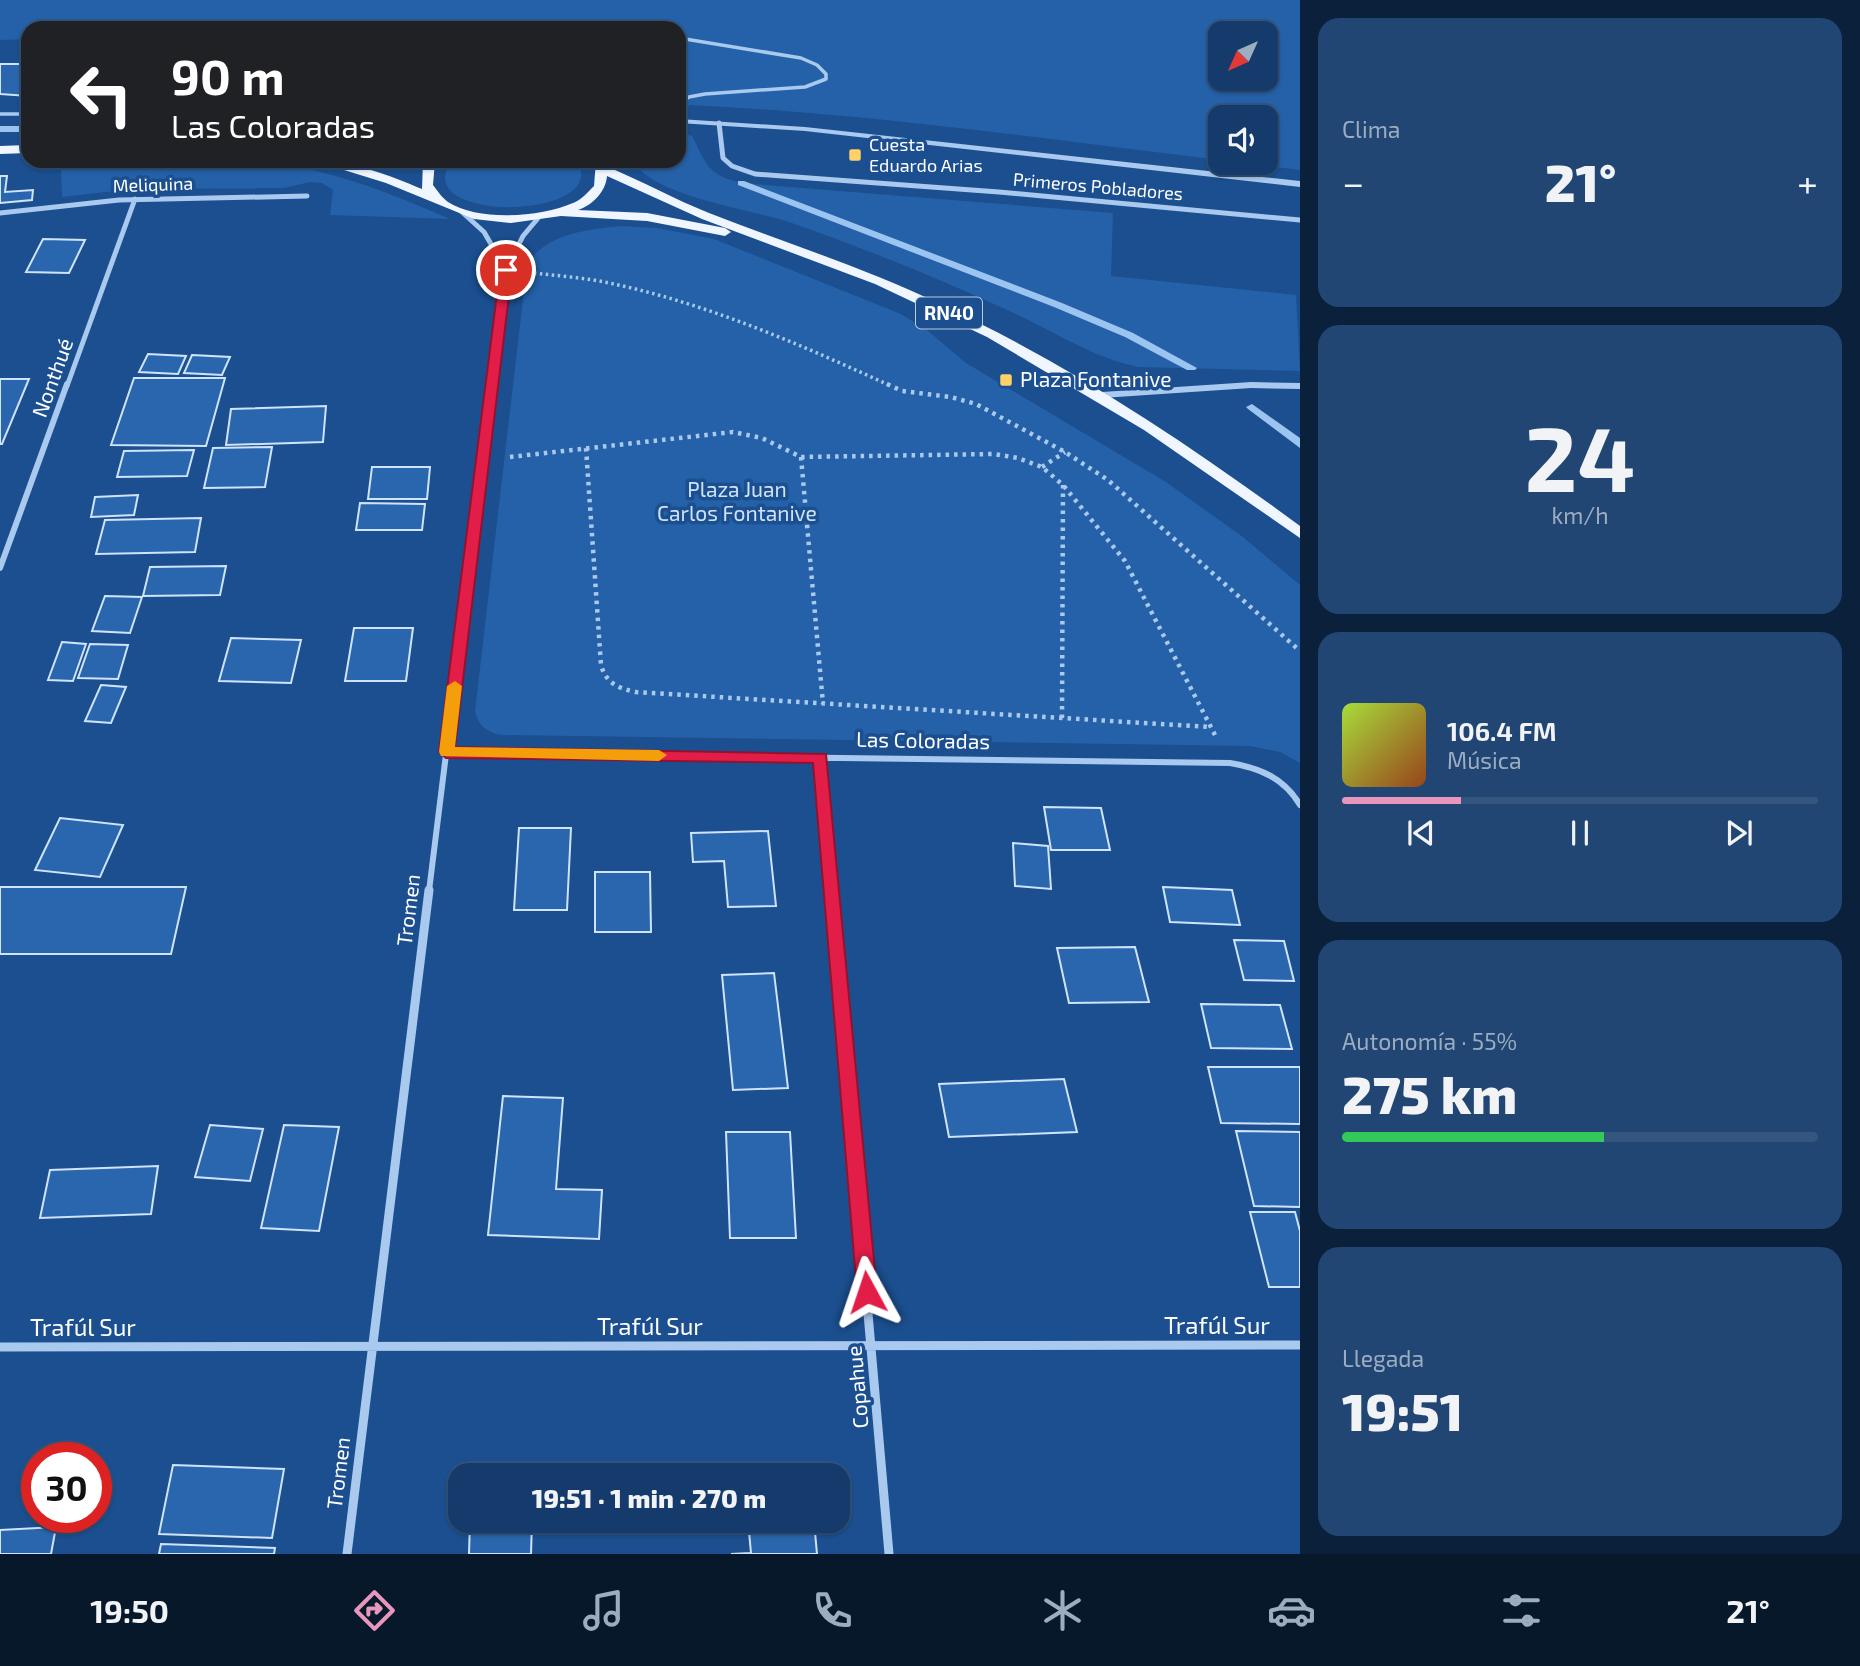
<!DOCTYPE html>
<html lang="es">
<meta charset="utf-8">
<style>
body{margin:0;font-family:"Exo 2",sans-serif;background:#214673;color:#f1f3f6;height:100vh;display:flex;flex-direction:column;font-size:26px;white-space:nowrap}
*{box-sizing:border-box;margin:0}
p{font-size:23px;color:#9dadc1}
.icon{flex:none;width:38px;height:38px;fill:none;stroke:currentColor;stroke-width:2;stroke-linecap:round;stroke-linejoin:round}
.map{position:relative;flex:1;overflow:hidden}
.drawer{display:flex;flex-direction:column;gap:18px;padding:18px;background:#0b203b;width:560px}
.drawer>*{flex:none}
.hud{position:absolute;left:21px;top:21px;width:665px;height:147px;border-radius:21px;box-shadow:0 2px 5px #0004,0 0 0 2px #33557e;background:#202124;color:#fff;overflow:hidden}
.needle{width:46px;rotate:225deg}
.fabs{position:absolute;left:1208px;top:21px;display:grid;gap:14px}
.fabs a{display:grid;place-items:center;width:70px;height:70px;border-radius:14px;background:#143b6b;box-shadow:0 2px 5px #0004,0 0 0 2px #33557e;font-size:35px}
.speed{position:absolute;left:21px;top:1442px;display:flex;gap:14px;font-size:35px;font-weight:700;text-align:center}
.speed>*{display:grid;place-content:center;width:91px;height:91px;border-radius:50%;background:#143b6b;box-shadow:0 2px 5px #0004,0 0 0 2px #33557e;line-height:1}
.speed .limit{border:10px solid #d22;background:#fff;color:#111}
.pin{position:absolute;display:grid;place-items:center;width:60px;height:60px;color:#fff;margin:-30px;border:4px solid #fff;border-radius:50%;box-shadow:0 2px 7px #0007}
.me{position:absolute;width:77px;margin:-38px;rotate:355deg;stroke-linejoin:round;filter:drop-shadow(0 0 5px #0008)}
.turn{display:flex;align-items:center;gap:24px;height:147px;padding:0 35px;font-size:32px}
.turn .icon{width:91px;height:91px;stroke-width:2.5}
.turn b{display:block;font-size:49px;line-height:60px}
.big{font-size:52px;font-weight:800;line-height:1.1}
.drawer .card{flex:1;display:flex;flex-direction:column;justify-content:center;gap:10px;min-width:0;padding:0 24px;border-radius:21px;background:#214673}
.drawer .dial{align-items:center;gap:0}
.dial b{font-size:91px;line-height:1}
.song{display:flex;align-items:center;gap:21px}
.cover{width:84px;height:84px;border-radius:10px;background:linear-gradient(135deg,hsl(80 70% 55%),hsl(20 70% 35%))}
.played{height:7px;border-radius:4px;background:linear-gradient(90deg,#e797bd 25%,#33557e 25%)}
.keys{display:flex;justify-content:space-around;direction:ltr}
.heat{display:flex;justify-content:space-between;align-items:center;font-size:38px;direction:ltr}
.charge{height:10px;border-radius:5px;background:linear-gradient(90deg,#34c759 55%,#33557e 0)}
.trip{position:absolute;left:448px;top:1463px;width:402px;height:70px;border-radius:21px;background:#143b6b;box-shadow:0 2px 5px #0004,0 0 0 2px #33557e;font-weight:800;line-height:70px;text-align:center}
.tabs{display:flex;height:112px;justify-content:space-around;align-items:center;background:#08182b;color:#9dadc1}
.tabs .icon{width:49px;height:49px}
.tabs .selected{color:#e797bd}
.tabs b{font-size:32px;color:#f1f3f6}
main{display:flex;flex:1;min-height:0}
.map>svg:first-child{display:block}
.green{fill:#2461a8;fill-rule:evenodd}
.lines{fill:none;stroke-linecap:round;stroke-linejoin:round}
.stream{fill:#9cc4f0;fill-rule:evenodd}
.building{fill:#2a66ad;stroke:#cfe3fa;stroke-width:2}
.path-far1{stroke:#a9c9ee;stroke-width:3.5;stroke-dasharray:2.5 3.5;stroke-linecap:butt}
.path{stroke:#a9c9ee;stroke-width:4.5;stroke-dasharray:3.5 5;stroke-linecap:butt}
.service{stroke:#a9c9ee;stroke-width:3.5}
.minor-far2{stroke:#a9c9ee;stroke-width:5}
.minor-far1{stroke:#a9c9ee;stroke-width:6}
.minor{stroke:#a9c9ee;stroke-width:9}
.tertiary{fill:#a9c9ee;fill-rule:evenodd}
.primary{fill:#f0f6ff;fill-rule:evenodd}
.route{fill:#e11d48;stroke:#92132f;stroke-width:2}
.slow{fill:#f59e0b}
.poi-dot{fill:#ffd166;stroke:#1b4f8f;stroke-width:2.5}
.labels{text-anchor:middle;stroke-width:7;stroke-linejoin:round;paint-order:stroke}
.far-poi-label{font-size:18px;fill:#fff;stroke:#1b4f8f;text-anchor:start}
.far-street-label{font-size:18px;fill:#fff;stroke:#1b4f8f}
.shield{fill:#1b4f8f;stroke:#bbcadd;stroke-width:2}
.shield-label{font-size:19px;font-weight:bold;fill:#fff}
.street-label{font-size:21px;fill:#fff;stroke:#1b4f8f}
.poi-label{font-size:21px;fill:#fff;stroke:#1b4f8f;text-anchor:start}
.park-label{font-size:21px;fill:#cfe3fa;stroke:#1b4f8f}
.near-street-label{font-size:24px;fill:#fff;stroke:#1b4f8f}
</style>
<main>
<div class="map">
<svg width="1300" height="1554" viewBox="0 0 1300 1554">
<rect width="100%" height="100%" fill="#1b4f8f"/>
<path class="green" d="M 0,0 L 1300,0 L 1300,170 L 1243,163 L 1265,163 L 1265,117 L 1220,117 L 1220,160 C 1043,139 867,113 689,105 L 685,121 L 679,121 L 679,28 L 28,28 L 28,39 L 0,40 ZM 1220,33 L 1265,33 L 1265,79 L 1220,79 Z
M 680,132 L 692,136 C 707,164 706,174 741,183 L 1113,213 L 1111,276 L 1296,295 L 1300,371 L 1138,367 C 1092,358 1050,329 1007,310 C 936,277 863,248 789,222 C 750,209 654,197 633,161 L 679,161 Z
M 245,161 C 318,164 383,190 450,219 L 330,215 L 333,190 L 322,183 L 310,182 L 284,188 L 133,189 L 62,197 L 61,170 L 83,163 Z
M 451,161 L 577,161 C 613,220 408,225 451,161 Z
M 622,226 L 657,228 L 714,239 L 901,314 L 927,330 L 966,363 L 1166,482 L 1243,537 L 1300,585 L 1300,763 L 1280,752 L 1250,746 L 500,735 C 487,732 478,726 475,711 L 527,265 C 545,233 590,229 622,226 Z"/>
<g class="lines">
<path class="stream" d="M 0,126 L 28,126 L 28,132 L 0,132 Z
M 738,181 L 744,181 L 1062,303 L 1133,333 L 1197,368 L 1195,370 L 1187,370 L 1125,337 L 1054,307 L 738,185 Z
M 1252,404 L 1300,438 L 1300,448 L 1248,409 L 1246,407 Z"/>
</g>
<path class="building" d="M 0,64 L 28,64 L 28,96 L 0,94 Z
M 0,176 L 7,176 L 5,192 L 33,190 L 32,200 L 0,203 Z
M 43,239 L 85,240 L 69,273 L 26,272 Z
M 148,354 L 186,356 L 178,374 L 139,372 Z
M 192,355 L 230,357 L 222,375 L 184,373 Z
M 134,378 L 225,378 L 206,446 L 111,445 Z
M 0,379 L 29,379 L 2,444 L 0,444 Z
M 326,406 L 323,442 L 226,445 L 231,409 Z
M 272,447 L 265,487 L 204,488 L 213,448 Z
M 194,450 L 187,476 L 117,477 L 124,451 Z
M 372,467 L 430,467 L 427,499 L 368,499 Z
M 138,495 L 134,515 L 91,517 L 95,497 Z
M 360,503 L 425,504 L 422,530 L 356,530 Z
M 201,518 L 195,552 L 96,554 L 105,520 Z
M 226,566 L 220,595 L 143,596 L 150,567 Z
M 105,596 L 142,597 L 130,633 L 92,631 Z
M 354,628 L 413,628 L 406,681 L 345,681 Z
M 231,638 L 301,640 L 291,683 L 219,681 Z
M 62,642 L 86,644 L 73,681 L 48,680 Z
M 90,644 L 128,645 L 118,679 L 78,678 Z
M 101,685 L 126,687 L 111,723 L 85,721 Z
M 1044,807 L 1101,808 L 1110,850 L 1051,850 Z
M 60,818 L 123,825 L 100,877 L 35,870 Z
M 519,828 L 571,828 L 567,910 L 514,910 Z
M 768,831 L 776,906 L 728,907 L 724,861 L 693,862 L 691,833 Z
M 1013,843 L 1048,846 L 1051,889 L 1015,886 Z
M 595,872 L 650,872 L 651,932 L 595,932 Z
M 0,887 L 186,887 L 171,954 L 0,954 Z
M 1163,887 L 1232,890 L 1240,925 L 1170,922 Z
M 1234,940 L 1284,941 L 1294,981 L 1244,980 Z
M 1135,947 L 1149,1002 L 1069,1003 L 1057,948 Z
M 774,973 L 788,1088 L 733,1090 L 722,975 Z
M 1201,1004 L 1280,1005 L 1292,1049 L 1211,1048 Z
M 1208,1067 L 1300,1067 L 1300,1124 L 1221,1123 Z
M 1064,1079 L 1077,1132 L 949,1137 L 939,1084 Z
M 503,1096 L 563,1098 L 556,1189 L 602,1190 L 599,1239 L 488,1235 Z
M 210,1125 L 263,1129 L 250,1181 L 195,1177 Z
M 284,1125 L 339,1127 L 319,1231 L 261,1228 Z
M 1236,1131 L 1300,1132 L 1300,1207 L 1254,1206 Z
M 726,1132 L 790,1132 L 796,1238 L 730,1238 Z
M 158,1166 L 151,1214 L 40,1218 L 50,1170 Z
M 1250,1212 L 1295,1212 L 1300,1231 L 1300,1287 L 1269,1287 Z
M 173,1465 L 284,1469 L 272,1538 L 159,1534 Z
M 470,1521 L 532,1521 L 531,1554 L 469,1554 Z
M 748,1521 L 814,1521 L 817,1554 L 731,1554 L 751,1553 Z
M 56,1527 L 51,1554 L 0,1554 L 0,1530 Z
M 161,1544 L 275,1548 L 274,1554 L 159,1554 Z"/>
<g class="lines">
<path class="path-far1" d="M 534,273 C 560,276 588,278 614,284 C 711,305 801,345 891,386"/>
<path class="path" d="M 887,384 L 902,391 L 951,397 L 976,404 L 1065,452 L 1108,480 L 1300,651
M 586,448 L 601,665 C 606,683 618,688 635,692 L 1210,727
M 510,457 L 733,432 L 762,438 L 801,457 L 994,454 L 1018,458 L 1042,467 L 1063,485 L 1125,561 L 1215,735
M 801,457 L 823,704
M 1042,467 L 1065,452
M 1062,718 L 1063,485"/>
<path class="service" d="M 507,28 L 557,23 L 618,28
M 679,38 L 801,58 L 817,65 L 826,74 L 826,79 L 805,87 L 705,94 L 689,97 L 679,104
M 679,112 L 685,121
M 0,114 L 28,114"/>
<path class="minor-far2" d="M 719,123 L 723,158 L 732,166 L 755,174 L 999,192 L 1300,220
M 462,212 L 484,232 L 506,270
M 0,213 L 119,200 L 307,196
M 67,386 L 135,199
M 492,386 L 506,270 L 523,236 L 539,217"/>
<path class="minor-far1" d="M 0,568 L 67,384
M 446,753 L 1230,763 C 1260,768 1284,778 1300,805
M 820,758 L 832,891
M 429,891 L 492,384"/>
<path class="minor" d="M 831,890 L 889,1554
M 0,1347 L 1300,1345
M 347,1554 L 429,890"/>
<path class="tertiary" d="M 679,119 L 805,127 L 1300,181 L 1300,187 L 805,131 L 679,123 Z
M 1251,382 L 1300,383 L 1300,389 L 1251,388 L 1102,398 L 1097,395 L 1102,392 Z"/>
<path class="primary" d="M 28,145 L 28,153 L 0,154 L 0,146 Z
M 315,161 C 352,161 389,175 422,189 L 423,161 L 435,161 L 433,185 C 437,190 442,198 448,202 C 479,222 541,217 573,203 C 581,200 588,192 594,186 L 596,161 L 608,161 L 608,167 C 642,181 674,199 709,213 C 786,243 865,268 940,304 C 1068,364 1186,442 1300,526 L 1300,538 L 1144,430 L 987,337 L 875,284 L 702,219 L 607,176 C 606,191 593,205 578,210 L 647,213 L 725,228 L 731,232 L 725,236 L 647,221 L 561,216 L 511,223 L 474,219 L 386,183 Z"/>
</g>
<path class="route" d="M 506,267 L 512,270 L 455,747 L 826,754 L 877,1292 L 874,1298 L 867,1301 L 860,1298 L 857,1292 L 813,763 L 446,758 L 439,752 L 500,270 Z"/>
<path class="slow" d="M 455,681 L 462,686 L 455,747 L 659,750 L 667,755 L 659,761 L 441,756 L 439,752 L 447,686 Z"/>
<g class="poi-dot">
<rect x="848" y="148" width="14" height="14" rx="3.5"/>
<rect x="999" y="373" width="14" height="14" rx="3.5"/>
</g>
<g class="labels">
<g class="far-poi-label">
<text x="869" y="151">Cuesta<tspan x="869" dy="21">Eduardo Arias</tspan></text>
</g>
<g class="far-street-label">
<text transform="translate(153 185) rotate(-2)" y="6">Meliquina</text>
<text transform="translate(1098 187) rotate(5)" y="6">Primeros Pobladores</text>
</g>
<rect class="shield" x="916" y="297.5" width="66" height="31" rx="5"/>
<g class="shield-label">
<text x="949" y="320">RN40</text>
</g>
<g class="street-label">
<text transform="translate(53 378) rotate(-70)" y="7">Nonthué</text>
<text transform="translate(923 741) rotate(1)" y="7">Las Coloradas</text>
<text transform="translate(409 910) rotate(-83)" y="7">Tromen</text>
<text transform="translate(858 1387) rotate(-95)" y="7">Copahue</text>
<text transform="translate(339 1473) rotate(-83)" y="7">Tromen</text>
</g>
<g class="poi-label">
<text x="1020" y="387">Plaza Fontanive</text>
</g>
<g class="park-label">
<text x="737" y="497">Plaza Juan<tspan x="737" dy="24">Carlos Fontanive</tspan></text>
</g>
<g class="near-street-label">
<text x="1217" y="1334">Trafúl Sur</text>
<text x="650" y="1335">Trafúl Sur</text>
<text x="83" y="1336">Trafúl Sur</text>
</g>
</g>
</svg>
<div class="fabs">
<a><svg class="needle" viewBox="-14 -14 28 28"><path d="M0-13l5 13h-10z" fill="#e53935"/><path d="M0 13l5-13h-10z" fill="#9dadc1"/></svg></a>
<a><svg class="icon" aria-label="sound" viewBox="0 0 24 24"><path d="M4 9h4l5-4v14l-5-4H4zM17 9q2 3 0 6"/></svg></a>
</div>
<div class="speed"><div class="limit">30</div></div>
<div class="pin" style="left:506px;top:270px;background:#d93025"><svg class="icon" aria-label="arrive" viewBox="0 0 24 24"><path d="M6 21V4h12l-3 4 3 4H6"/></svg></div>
<svg class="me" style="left:867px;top:1292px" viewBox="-20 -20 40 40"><path d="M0-17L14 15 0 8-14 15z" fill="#e11d48" stroke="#fff" stroke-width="4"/></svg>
<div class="trip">19:51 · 1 min · 270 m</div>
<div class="hud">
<div class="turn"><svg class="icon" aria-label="left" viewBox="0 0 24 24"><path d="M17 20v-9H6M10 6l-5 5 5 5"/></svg><div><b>90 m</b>Las Coloradas</div></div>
</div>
</div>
<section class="drawer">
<div class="card"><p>Clima</p>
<div class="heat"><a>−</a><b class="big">21°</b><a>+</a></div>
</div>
<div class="card dial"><b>24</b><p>km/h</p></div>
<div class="card">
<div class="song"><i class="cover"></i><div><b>106.4 FM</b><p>Música</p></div></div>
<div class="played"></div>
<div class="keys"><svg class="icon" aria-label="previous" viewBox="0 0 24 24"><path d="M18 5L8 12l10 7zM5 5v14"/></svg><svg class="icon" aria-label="pause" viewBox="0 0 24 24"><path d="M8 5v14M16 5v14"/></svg><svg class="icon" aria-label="next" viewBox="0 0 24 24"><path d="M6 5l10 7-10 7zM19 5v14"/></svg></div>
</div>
<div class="card"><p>Autonomía · 55%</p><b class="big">275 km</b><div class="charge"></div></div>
<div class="card"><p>Llegada</p><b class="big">19:51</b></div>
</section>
</main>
<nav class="tabs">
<b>19:50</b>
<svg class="icon selected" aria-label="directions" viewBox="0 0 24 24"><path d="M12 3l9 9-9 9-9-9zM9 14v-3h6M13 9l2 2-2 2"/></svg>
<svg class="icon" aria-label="music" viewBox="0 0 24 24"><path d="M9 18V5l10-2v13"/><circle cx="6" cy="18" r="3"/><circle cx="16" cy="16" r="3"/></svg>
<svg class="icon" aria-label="phone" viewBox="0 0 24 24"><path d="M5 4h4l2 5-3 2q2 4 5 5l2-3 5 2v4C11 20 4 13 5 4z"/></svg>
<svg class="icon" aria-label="climate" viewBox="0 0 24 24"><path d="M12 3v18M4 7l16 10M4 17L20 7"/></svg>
<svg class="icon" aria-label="car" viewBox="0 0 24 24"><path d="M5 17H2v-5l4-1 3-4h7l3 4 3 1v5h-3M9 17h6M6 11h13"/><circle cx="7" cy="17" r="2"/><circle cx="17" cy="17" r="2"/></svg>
<svg class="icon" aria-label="filters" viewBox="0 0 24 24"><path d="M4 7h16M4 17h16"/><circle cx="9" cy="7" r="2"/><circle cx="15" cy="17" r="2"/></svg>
<b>21°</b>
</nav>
